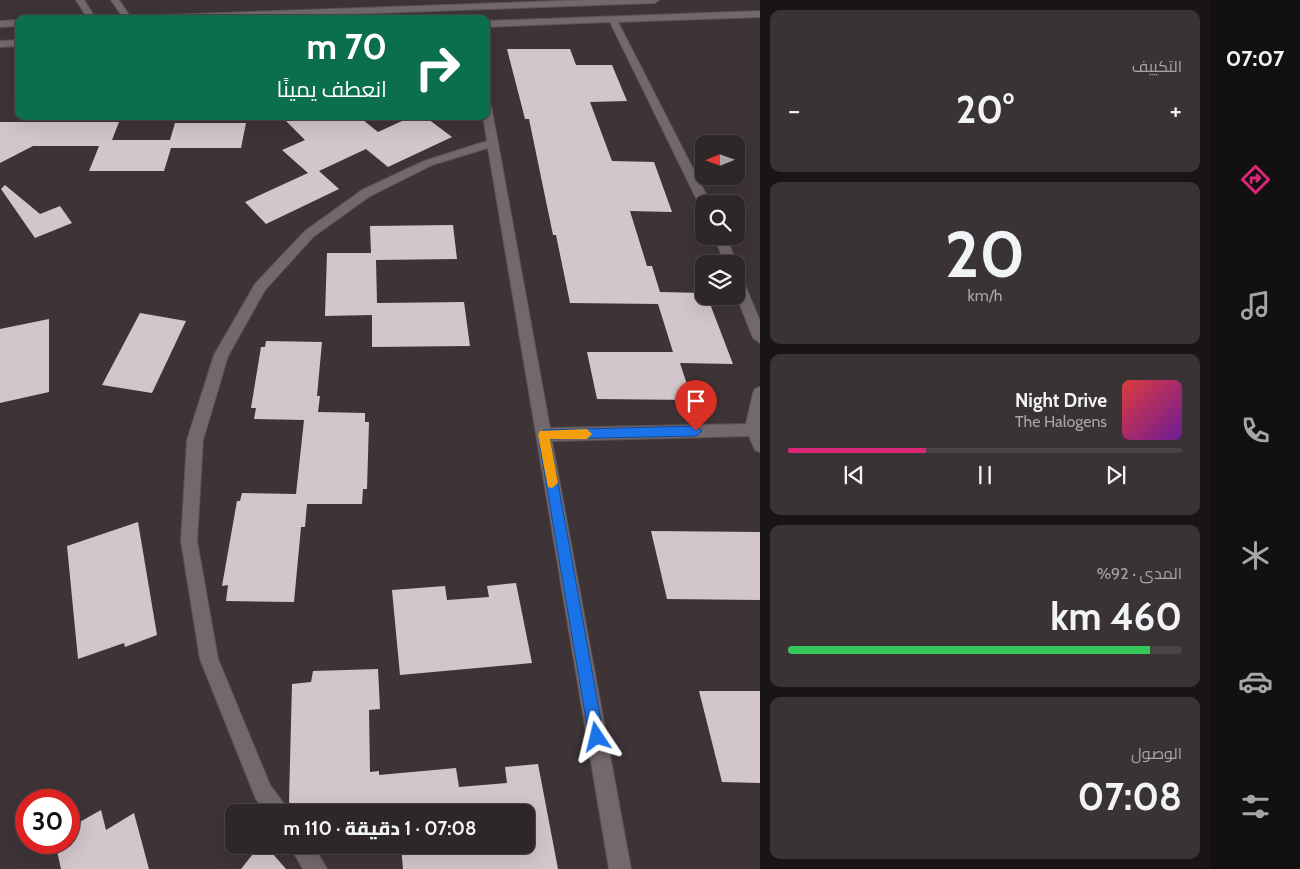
<!DOCTYPE html>
<html lang="ar">
<meta charset="utf-8">
<style>
body{margin:0;font-family:Cabin,Cairo,sans-serif;background:#3a3335;color:#f1f3f6;direction:rtl;height:100vh;display:flex;flex-direction:column;font-size:19px;white-space:nowrap}
*{box-sizing:border-box;margin:0}
p{font-size:16px;color:#a7a5a8}
.icon{flex:none;width:28px;height:28px;fill:none;stroke:currentColor;stroke-width:2;stroke-linecap:round;stroke-linejoin:round}
.map{position:relative;flex:1;overflow:hidden;direction:ltr}
.side{display:flex;flex-direction:column;gap:10px;padding:10px;background:#191517;width:450px}
.side>*{flex:none}
.top-card{position:absolute;left:15px;top:15px;width:475px;height:105px;border-radius:10px;box-shadow:0 5px 20px #0002,0 0 0 1px #494446;direction:rtl;background:#0b6e4f;color:#fff;overflow:hidden}
.needle{width:32px;rotate:269deg}
.buttons{position:absolute;left:695px;top:135px;display:grid;gap:10px}
.buttons a{display:grid;place-items:center;width:50px;height:50px;border-radius:10px;background:#2e2729;box-shadow:0 5px 20px #0002,0 0 0 1px #494446;font-size:25px}
.speed{position:absolute;left:15px;top:789px;display:flex;gap:10px;font-size:25px;font-weight:700;text-align:center}
.speed>*{display:grid;place-content:center;width:65px;height:65px;border-radius:50%;background:#2e2729;box-shadow:0 5px 20px #0002,0 0 0 1px #494446;line-height:1}
.speed .limit{border:8px solid #d22;background:#fff;color:#111}
.pin{position:absolute;display:grid;place-items:center;width:42px;height:42px;color:#fff;margin:-51px -21px;border-radius:50% 50% 50% 0;rotate:-45deg;box-shadow:0 0 5px #0007}
.pin .icon{rotate:45deg}
.me{position:absolute;width:55px;margin:-28px;rotate:350deg;stroke-linejoin:round;filter:drop-shadow(0 0 4px #0008)}
.turn{display:flex;align-items:center;gap:18px;height:105px;padding:0 20px;font-size:22px}
.turn .icon{width:65px;height:65px;stroke-width:2.5}
.turn b{display:block;font-size:35px;line-height:42px}
.big{font-size:38px;font-weight:800;line-height:1.1}
.side .widget{flex:1;display:flex;flex-direction:column;justify-content:center;gap:8px;min-width:0;padding:0 18px;border-radius:10px;background:#3a3335}
.side .dial{align-items:center;gap:0}
.dial b{font-size:65px;line-height:1}
.song{display:flex;align-items:center;gap:15px}
.cover{width:60px;height:60px;border-radius:8px;background:linear-gradient(135deg,hsl(0 70% 55%),hsl(280 70% 35%))}
.played{height:5px;border-radius:2px;background:linear-gradient(90deg,#db2777 35%,#494446 35%)}
.keys{display:flex;justify-content:space-around;direction:ltr}
.heat{display:flex;justify-content:space-between;align-items:center;font-size:28px;direction:ltr}
.charge{height:8px;border-radius:4px;background:linear-gradient(90deg,#34c759 92%,#494446 0)}
.trip{position:absolute;left:225px;top:804px;width:310px;height:50px;border-radius:10px;background:#2e2729;box-shadow:0 5px 20px #0002,0 0 0 1px #494446;font-weight:800;line-height:50px;text-align:center;direction:rtl}
main{display:flex;flex:1;min-height:0}
.menu{display:flex;flex-direction:column;width:90px;justify-content:space-around;align-items:center;background:#121010;color:#a7a5a8}
.menu .icon{width:35px;height:35px}
.menu .on{color:#db2777}
.menu b{font-size:22px;color:#f1f3f6}
.map>svg:first-child{display:block}
.building{fill:#d3c6ca}
.lines{fill:none;stroke-linecap:round;stroke-linejoin:round}
.street-casing{stroke:#5b5356;stroke-width:2}
.street{fill:#73686c;fill-rule:evenodd}
.route{fill:#1a73e8;stroke:#114b97}
.slow{fill:#f59e0b}
</style>
<main>
<nav class="menu">
<b>07:07</b>
<svg class="icon on" aria-label="directions" viewBox="0 0 24 24"><path d="M12 3l9 9-9 9-9-9zM9 14v-3h6M13 9l2 2-2 2"/></svg>
<svg class="icon" aria-label="music" viewBox="0 0 24 24"><path d="M9 18V5l10-2v13"/><circle cx="6" cy="18" r="3"/><circle cx="16" cy="16" r="3"/></svg>
<svg class="icon" aria-label="phone" viewBox="0 0 24 24"><path d="M5 4h4l2 5-3 2q2 4 5 5l2-3 5 2v4C11 20 4 13 5 4z"/></svg>
<svg class="icon" aria-label="climate" viewBox="0 0 24 24"><path d="M12 3v18M4 7l16 10M4 17L20 7"/></svg>
<svg class="icon" aria-label="car" viewBox="0 0 24 24"><path d="M5 17H2v-5l4-1 3-4h7l3 4 3 1v5h-3M9 17h6M6 11h13"/><circle cx="7" cy="17" r="2"/><circle cx="17" cy="17" r="2"/></svg>
<svg class="icon" aria-label="filters" viewBox="0 0 24 24"><path d="M4 7h16M4 17h16"/><circle cx="9" cy="7" r="2"/><circle cx="15" cy="17" r="2"/></svg>
</nav>
<section class="side">
<div class="widget"><p>التكييف</p>
<div class="heat"><a>−</a><b class="big">20°</b><a>+</a></div>
</div>
<div class="widget dial"><b>20</b><p>km/h</p></div>
<div class="widget">
<div class="song"><i class="cover"></i><div><b>Night Drive</b><p>The Halogens</p></div></div>
<div class="played"></div>
<div class="keys"><svg class="icon" aria-label="previous" viewBox="0 0 24 24"><path d="M18 5L8 12l10 7zM5 5v14"/></svg><svg class="icon" aria-label="pause" viewBox="0 0 24 24"><path d="M8 5v14M16 5v14"/></svg><svg class="icon" aria-label="next" viewBox="0 0 24 24"><path d="M6 5l10 7-10 7zM19 5v14"/></svg></div>
</div>
<div class="widget"><p>المدى · 92%</p><b class="big">460 km</b><div class="charge"></div></div>
<div class="widget"><p>الوصول</p><b class="big">07:08</b></div>
</section>
<div class="map">
<svg width="760" height="869" viewBox="0 0 760 869">
<rect width="100%" height="100%" fill="#3e3437"/>
<path class="building" d="M 507,49 L 570,49 L 576,65 L 612,65 L 627,101 L 590,102 L 612,161 L 654,162 L 672,212 L 630,211 L 647,266 L 652,266 L 660,292 L 704,293 L 704,296 L 707,296 L 733,364 L 680,363 L 692,400 L 597,399 L 587,352 L 673,352 L 658,304 L 570,303 L 556,235 L 553,235 L 529,119 L 525,119 Z
M 281,116 L 358,116 L 378,132 L 413,116 L 424,116 L 452,137 L 388,167 L 366,149 L 319,171 L 339,189 L 266,224 L 245,202 L 308,173 L 282,150 L 305,140 Z
M 0,122 L 119,122 L 112,140 L 170,140 L 175,123 L 246,123 L 241,148 L 171,148 L 164,171 L 89,171 L 99,146 L 33,146 L 0,163 Z
M 5,185 L 40,214 L 60,206 L 72,223 L 35,238 L 1,189 Z
M 453,225 L 457,259 L 376,260 L 377,303 L 464,302 L 470,346 L 372,347 L 372,315 L 325,316 L 327,253 L 371,253 L 370,226 Z
M 140,313 L 186,321 L 152,393 L 102,385 Z
M 49,319 L 49,392 L 0,403 L 0,329 Z
M 266,341 L 322,342 L 317,396 L 320,396 L 318,412 L 365,413 L 365,422 L 369,422 L 367,489 L 363,489 L 362,504 L 307,504 L 305,527 L 301,527 L 294,602 L 226,601 L 228,585 L 222,586 L 237,501 L 240,501 L 242,493 L 296,494 L 304,420 L 254,419 L 256,408 L 251,408 L 261,347 L 265,347 Z
M 138,522 L 157,635 L 125,647 L 124,643 L 78,659 L 67,546 Z
M 651,531 L 760,532 L 760,600 L 667,599 Z
M 516,583 L 532,663 L 400,675 L 392,590 L 445,586 L 447,600 L 489,597 L 487,586 Z
M 378,669 L 380,709 L 369,710 L 370,772 L 379,771 L 379,775 L 456,768 L 459,787 L 507,783 L 505,767 L 538,764 L 558,869 L 403,869 L 401,845 L 526,845 L 526,812 L 300,812 L 289,802 L 292,684 L 311,682 L 313,671 Z
M 699,691 L 760,691 L 760,783 L 722,782 Z
M 101,810 L 106,830 L 134,813 L 149,869 L 61,869 L 55,842 L 69,842 L 69,828 Z
M 260,845 L 265,845 L 286,869 L 241,869 Z"/>
<g class="lines">
<defs>
<path id="street" d="M 76,0 L 84,0 L 96,19 L 88,19 Z
M 111,0 L 119,0 L 132,19 L 136,16 L 586,0 L 659,0 L 655,3 L 213,19 L 124,19 Z
M 760,11 L 760,17 L 618,22 L 711,204 L 704,204 L 704,207 L 699,204 L 610,22 L 486,27 L 486,21 Z
M 19,20 L 19,26 L 0,27 L 0,21 Z
M 19,40 L 19,46 L 0,47 L 0,41 Z
M 486,103 L 491,106 L 498,143 L 550,428 L 746,424 L 753,393 L 755,389 L 760,387 L 760,452 L 755,450 L 749,436 L 552,441 L 631,869 L 609,869 L 488,148 L 432,165 L 370,196 L 313,237 L 265,290 L 228,356 L 203,440 L 197,541 L 218,659 L 270,785 L 285,805 L 288,812 L 266,812 L 256,799 L 200,659 L 181,541 L 187,440 L 214,355 L 255,284 L 305,231 L 362,190 L 424,161 L 487,141 L 483,116 L 486,116 Z
M 714,236 L 726,236 L 737,264 L 736,266 L 736,264 L 725,264 Z
M 736,274 L 742,278 L 760,321 L 760,343 L 753,338 L 736,295 Z
M 289,845 L 313,845 L 327,869 L 303,869 Z"/>
</defs>
<use href="#street" class="street-casing"/>
<use href="#street" class="street"/>
</g>
<path class="route" d="M 696,426 L 702,431 L 696,436 L 550,439 L 604,737 L 602,742 L 597,744 L 592,742 L 589,737 L 538,435 L 544,430 Z"/>
<path class="slow" d="M 587,429 L 592,434 L 587,439 L 550,439 L 558,483 L 552,488 L 548,487 L 538,435 L 540,431 Z"/>
</svg>
<div class="buttons">
<a><svg class="needle" viewBox="-14 -14 28 28"><path d="M0-13l5 13h-10z" fill="#e53935"/><path d="M0 13l5-13h-10z" fill="#a7a5a8"/></svg></a>
<a><svg class="icon" aria-label="search" viewBox="0 0 24 24"><circle cx="10" cy="10" r="6"/><path d="M15 15l6 6"/></svg></a>
<a><svg class="icon" aria-label="layers" viewBox="0 0 24 24"><path d="M12 4l9 5-9 5-9-5zM3 14l9 5 9-5"/></svg></a>
</div>
<div class="speed"><div class="limit">30</div></div>
<div class="pin" style="left:696px;top:431px;background:#d93025"><svg class="icon" aria-label="arrive" viewBox="0 0 24 24"><path d="M6 21V4h12l-3 4 3 4H6"/></svg></div>
<svg class="me" style="left:597px;top:737px" viewBox="-20 -20 40 40"><path d="M0-17L14 15 0 8-14 15z" fill="#1a73e8" stroke="#fff" stroke-width="4"/></svg>
<div class="trip">07:08 · 1 دقيقة · 110 m</div>
<div class="top-card">
<div class="turn"><svg class="icon" aria-label="right" viewBox="0 0 24 24"><path d="M7 20v-9h11M14 6l5 5-5 5"/></svg><div><b>70 m</b>انعطف يمينًا</div></div>
</div>
</div>
</main>
